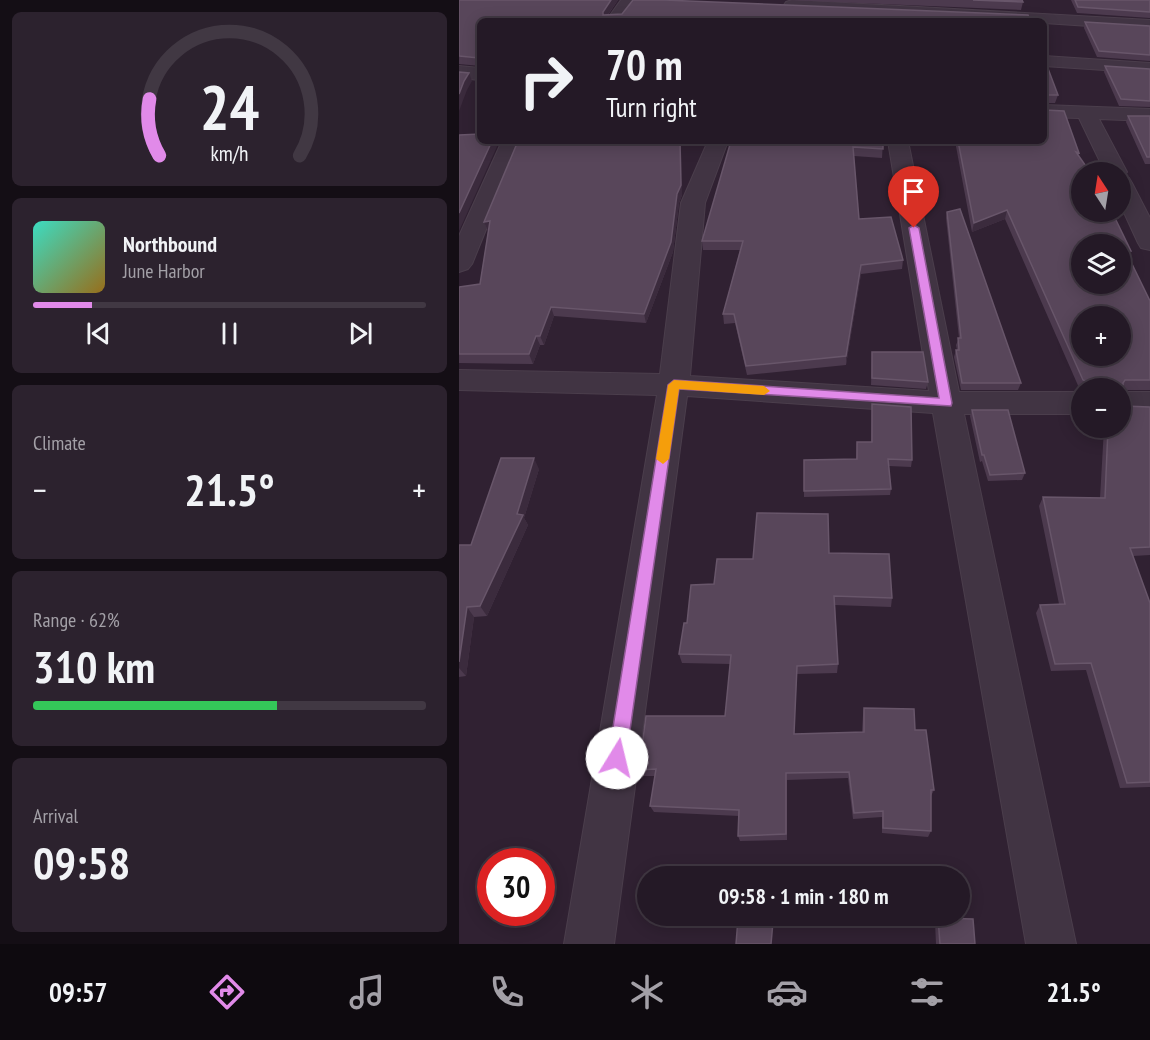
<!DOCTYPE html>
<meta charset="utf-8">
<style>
body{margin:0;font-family:"PT Sans Narrow",sans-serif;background:#2c222e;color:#f1f3f6;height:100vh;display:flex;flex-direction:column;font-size:22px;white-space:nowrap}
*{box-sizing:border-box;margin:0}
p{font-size:20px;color:#a3a0a7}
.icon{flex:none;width:33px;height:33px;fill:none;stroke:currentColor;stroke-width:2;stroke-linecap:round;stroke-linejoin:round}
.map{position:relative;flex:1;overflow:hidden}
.sheet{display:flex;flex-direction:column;gap:12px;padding:12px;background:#140e15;width:459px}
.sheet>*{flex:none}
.hud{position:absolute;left:18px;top:18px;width:570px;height:126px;border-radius:9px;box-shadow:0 3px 15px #0003,0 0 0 2px #413843;background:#241926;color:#f1f3f6;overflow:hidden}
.needle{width:39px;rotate:348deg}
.buttons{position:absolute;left:612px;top:162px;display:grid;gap:12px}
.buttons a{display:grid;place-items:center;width:60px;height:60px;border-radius:50%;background:#241926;box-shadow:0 3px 15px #0003,0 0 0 2px #413843;font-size:30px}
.speed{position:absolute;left:18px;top:848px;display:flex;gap:12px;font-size:30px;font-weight:700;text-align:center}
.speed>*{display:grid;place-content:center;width:78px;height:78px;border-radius:50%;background:#241926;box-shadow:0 3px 15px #0003,0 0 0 2px #413843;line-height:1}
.speed .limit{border:9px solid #d22;background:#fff;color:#111}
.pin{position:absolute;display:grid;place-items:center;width:51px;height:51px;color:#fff;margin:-62px -26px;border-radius:50% 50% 50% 0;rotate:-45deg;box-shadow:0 0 6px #0007}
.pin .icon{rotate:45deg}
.me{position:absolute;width:66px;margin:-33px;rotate:9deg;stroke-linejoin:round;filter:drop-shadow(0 0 4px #0008)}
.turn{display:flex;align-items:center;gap:21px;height:126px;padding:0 30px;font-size:27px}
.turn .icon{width:78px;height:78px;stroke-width:2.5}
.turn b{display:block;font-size:42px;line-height:51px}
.big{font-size:45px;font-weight:600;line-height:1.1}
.sheet .widget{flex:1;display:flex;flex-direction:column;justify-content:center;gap:9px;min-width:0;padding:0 21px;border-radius:9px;background:#2c222e}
.sheet .dial{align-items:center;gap:0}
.dial svg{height:156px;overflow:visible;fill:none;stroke:#413843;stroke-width:7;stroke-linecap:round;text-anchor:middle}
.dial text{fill:#f1f3f6;stroke:none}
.song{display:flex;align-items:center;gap:18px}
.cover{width:72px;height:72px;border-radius:9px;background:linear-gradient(135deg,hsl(170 70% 55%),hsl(40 70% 35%))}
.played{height:6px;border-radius:3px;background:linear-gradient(90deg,#e18ae9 15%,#413843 15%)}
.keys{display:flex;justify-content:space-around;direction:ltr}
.heat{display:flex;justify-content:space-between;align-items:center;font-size:33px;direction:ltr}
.charge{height:9px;border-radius:4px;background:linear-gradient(90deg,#34c759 62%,#413843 0)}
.trip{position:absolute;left:178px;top:866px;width:333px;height:60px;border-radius:30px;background:#241926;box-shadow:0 3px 15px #0003,0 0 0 2px #413843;font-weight:600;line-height:60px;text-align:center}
.menu{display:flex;height:96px;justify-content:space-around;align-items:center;background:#0e0a0f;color:#a3a0a7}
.menu .icon{width:42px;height:42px}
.menu .active{color:#e18ae9}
.menu b{font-size:27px;color:#f1f3f6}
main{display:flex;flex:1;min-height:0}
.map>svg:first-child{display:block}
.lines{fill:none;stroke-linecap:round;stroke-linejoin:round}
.minor-casing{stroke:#4b3e4c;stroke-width:2}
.minor{fill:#413443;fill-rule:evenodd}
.wall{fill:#4c3a4e}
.shaded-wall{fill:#3b2b3d}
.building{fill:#58465a;stroke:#68566a;stroke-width:1.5;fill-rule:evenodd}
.route{fill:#e18ae9;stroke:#925a97;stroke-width:1.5}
.slow{fill:#f59e0b}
</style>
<main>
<section class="sheet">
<div class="widget dial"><svg viewBox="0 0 100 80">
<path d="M14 69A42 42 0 1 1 86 69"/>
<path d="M14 69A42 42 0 0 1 9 40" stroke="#e18ae9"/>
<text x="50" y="56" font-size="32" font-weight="700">24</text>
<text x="50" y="72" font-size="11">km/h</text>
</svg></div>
<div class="widget">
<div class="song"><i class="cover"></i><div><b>Northbound</b><p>June Harbor</p></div></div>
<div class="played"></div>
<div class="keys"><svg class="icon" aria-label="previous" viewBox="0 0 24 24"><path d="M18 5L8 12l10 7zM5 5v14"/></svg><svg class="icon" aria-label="pause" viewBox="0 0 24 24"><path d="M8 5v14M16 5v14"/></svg><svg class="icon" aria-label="next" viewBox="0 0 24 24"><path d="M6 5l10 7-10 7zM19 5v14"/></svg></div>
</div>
<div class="widget"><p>Climate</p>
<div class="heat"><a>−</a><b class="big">21.5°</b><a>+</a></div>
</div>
<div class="widget"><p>Range · 62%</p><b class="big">310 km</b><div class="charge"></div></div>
<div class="widget"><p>Arrival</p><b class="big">09:58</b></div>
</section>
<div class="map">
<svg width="691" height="944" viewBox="0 0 691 944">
<rect width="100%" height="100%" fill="#302132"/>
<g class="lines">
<defs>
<path id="minor" d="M 162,0 L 178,0 L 163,21 L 147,21 Z
M 333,0 L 691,20 L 691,30 L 585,23 L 585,21 L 327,8 L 325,5 L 327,2 Z
M 585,56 L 691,63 L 691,73 L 585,66 Z
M 0,66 L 21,68 L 21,80 L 0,78 Z
M 585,105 L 691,109 L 691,121 L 640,119 L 668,172 L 664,177 L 670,178 L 673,183 L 691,218 L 691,250 L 682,248 L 679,243 L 662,206 L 662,172 L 646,172 L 620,118 L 585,117 Z
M 43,141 L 63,141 L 13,264 L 9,269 L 0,272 L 0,236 Z
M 249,141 L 269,141 L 246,203 L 231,376 L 470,391 L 429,141 L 449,141 L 500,392 L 622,392 L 622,414 L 505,414 L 617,944 L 567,944 L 474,413 L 228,396 L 155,944 L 105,944 L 198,395 L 0,390 L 0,370 L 201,374 L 222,203 Z
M 662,392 L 691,392 L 691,414 L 662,414 Z"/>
</defs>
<use href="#minor" class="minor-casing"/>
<use href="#minor" class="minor"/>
</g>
<path class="wall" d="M 0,0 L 159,0 L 149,15 L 569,15 L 21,21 L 21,66 L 0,64 Z
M 328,0 L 563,0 L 564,2 L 562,10 Z
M 612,0 L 691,0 L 691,18 L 618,13 Z
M 626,22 L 691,26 L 691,61 L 638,57 L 625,28 Z
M 585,58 L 599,95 L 596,103 L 586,103 L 586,110 L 620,153 L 619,156 L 672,251 L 669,256 L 691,301 L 691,390 L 664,390 L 665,406 L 691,407 L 691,555 L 674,556 L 691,603 L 691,787 L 661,788 L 627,670 L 592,671 L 577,613 L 581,605 L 600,604 L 580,506 L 584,497 L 641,498 L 645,428 L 662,428 L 662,388 L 622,388 L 622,390 L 621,390 L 546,219 L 513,232 L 496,141 L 585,141 Z
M 646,66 L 691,69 L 691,107 L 660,106 L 645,72 Z
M 669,116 L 691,116 L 691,164 L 686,164 L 667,122 Z
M 272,141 L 424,141 L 423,158 L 395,156 L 400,219 L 444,260 L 443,269 L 402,274 L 387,365 L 288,375 L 276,323 L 265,324 L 264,314 L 281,250 L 244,250 L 243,241 Z
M 223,195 L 220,203 L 214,252 L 187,323 L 95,316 L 85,345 L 81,345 L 74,364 L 0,363 L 0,287 L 21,284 L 29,231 L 25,222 Z
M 488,212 L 562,383 L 559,390 L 502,390 L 495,357 L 497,350 L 498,350 L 497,345 L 500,338 L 487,218 Z
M 413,352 L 469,382 L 467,389 L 412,385 Z
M 413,404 L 453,460 L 452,467 L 430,466 L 432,489 L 431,495 L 345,497 L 345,460 L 397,459 L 398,442 L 412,442 Z
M 513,410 L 566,473 L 563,480 L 529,481 L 523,461 L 521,462 L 511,416 Z
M 80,469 L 65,518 L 69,525 L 28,616 L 15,617 L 7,676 L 0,677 L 0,545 L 12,545 Z
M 370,553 L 433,598 L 432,607 L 376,605 L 379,664 L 378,673 L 338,674 L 335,734 L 403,732 L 404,715 L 405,708 L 456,730 L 475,790 L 472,796 L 472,831 L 469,837 L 423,833 L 423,817 L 394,819 L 389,778 L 328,780 L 328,840 L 281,841 L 279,836 L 280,816 L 195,812 L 191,806 L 196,776 L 184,776 L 180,770 L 266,716 L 271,664 L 223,663 L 220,654 L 228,623 L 255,584 L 294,559 Z
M 479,918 L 516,944 L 477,944 L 476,922 Z"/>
<path class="shaded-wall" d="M 152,0 L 159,0 L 145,20 L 144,12 Z
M 10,73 L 13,81 L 8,90 L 0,111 L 0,94 L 5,81 Z
M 33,141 L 39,141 L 40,142 L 0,231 L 0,213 Z
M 221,141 L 222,141 L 223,195 L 220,203 L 214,252 L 187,323 L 185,314 Z
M 548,210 L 546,219 L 513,232 L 515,223 Z
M 31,221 L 34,231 L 29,231 L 25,222 Z
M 402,265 L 402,274 L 387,365 L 387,356 Z
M 92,307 L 95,316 L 85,345 L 81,336 Z
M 77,336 L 81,345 L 74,364 L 70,354 Z
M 75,458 L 80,469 L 65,518 L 69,525 L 28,616 L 21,606 L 58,514 Z
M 8,607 L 15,617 L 7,676 L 0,668 L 0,662 Z"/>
<path class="building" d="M 0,0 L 152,0 L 144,12 L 144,15 L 163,14 L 174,0 L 205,0 L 569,15 L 571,21 L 21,21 L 21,57 L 20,58 L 0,56 Z
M 514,0 L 563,0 L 564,2 Z
M 616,0 L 691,0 L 691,12 L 619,7 Z
M 626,22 L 691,26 L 691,55 L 640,51 Z
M 585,58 L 599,95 L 586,95 L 586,110 L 605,111 L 620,153 L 617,152 L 631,172 L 622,172 L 622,212 L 653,212 L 672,251 L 667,251 L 673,264 L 691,301 L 691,380 L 666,380 L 664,383 L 665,406 L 691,407 L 691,547 L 671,548 L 691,603 L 691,782 L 668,783 L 632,663 L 596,664 L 581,605 L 606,604 L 584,497 L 646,498 L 649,428 L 662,428 L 662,388 L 650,388 L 650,384 L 628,385 L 627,381 L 624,380 L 548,210 L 515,223 L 499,141 L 585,141 ZM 622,244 L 662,244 L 662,284 L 622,284 ZM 622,316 L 662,316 L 662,356 L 622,356 Z
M 646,66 L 691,69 L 691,101 L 662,99 Z
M 0,72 L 10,73 L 5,81 L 0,94 Z
M 669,116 L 691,116 L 691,157 L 688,157 Z
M 21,134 L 21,141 L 33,141 L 0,213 L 0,135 Z
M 59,141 L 221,141 L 222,185 L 218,194 L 212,242 L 185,314 L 92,307 L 81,336 L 77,336 L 70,354 L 0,354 L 0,287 L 21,284 L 31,221 L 25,222 Z
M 272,141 L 424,141 L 424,149 L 394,147 L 400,219 L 432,217 L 444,260 L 402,265 L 387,356 L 287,366 L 275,314 L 264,314 L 284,241 L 243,241 Z
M 501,209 L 562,383 L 503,383 L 497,350 L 500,350 L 499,338 L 502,338 L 488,212 Z
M 413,352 L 464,352 L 469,382 L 413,378 Z
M 413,404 L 452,407 L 453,460 L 429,459 L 432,489 L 345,491 L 345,460 L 398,459 L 398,442 L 413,442 Z
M 513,410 L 549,410 L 566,473 L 531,475 L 525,455 L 523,455 Z
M 42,458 L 75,458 L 58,514 L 64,515 L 21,606 L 8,607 L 0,662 L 0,545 L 12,545 Z
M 298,513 L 369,514 L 370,553 L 430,554 L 433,598 L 375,596 L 379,664 L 338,666 L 335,734 L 405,732 L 405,708 L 455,709 L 456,730 L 467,730 L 475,790 L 472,790 L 472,831 L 424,828 L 424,811 L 395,813 L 390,772 L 327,773 L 327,834 L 279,836 L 280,810 L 191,806 L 197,769 L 180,770 L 187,716 L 266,716 L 272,655 L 220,654 L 225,623 L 228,623 L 232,585 L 255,584 L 258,559 L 294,559 Z
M 479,918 L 514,919 L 516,944 L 481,944 Z
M 279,919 L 314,922 L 312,944 L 277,944 Z"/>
<path class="route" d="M 455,225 L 460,228 L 493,403 L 492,406 L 220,389 L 167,758 L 164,764 L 158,766 L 152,764 L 149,758 L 209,385 L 215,380 L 480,398 L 450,228 Z"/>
<path class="slow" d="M 215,380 L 305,386 L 311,391 L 305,395 L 220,389 L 210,459 L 204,464 L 197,459 L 209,385 Z"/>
</svg>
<div class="buttons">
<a><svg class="needle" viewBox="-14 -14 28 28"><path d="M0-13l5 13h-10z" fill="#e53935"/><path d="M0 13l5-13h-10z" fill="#a3a0a7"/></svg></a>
<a><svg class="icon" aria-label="layers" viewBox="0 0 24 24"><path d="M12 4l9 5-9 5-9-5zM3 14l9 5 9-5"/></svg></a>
<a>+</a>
<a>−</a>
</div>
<div class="speed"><div class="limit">30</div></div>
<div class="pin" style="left:455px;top:228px;background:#d93025"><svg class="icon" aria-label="arrive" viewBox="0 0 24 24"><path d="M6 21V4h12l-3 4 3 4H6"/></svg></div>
<svg class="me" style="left:158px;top:758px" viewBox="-20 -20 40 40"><circle r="19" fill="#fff"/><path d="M0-13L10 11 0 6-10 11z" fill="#e18ae9"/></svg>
<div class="trip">09:58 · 1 min · 180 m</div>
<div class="hud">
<div class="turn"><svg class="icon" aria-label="right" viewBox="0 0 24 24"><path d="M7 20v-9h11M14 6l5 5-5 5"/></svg><div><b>70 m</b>Turn right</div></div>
</div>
</div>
</main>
<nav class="menu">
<b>09:57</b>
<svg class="icon active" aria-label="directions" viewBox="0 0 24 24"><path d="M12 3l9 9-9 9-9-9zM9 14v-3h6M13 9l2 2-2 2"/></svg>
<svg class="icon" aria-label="music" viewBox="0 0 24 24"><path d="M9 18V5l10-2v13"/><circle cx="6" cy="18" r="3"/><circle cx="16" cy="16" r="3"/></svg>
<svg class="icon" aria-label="phone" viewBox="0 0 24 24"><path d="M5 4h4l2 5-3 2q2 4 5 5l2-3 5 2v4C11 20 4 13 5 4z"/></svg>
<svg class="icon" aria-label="climate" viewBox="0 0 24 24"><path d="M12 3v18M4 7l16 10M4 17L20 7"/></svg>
<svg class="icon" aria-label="car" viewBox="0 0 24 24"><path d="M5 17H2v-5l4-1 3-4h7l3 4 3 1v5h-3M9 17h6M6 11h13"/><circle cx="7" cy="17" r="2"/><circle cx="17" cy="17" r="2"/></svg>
<svg class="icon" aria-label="filters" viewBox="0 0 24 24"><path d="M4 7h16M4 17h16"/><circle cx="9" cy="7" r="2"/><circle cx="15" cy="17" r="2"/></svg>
<b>21.5°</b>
</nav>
